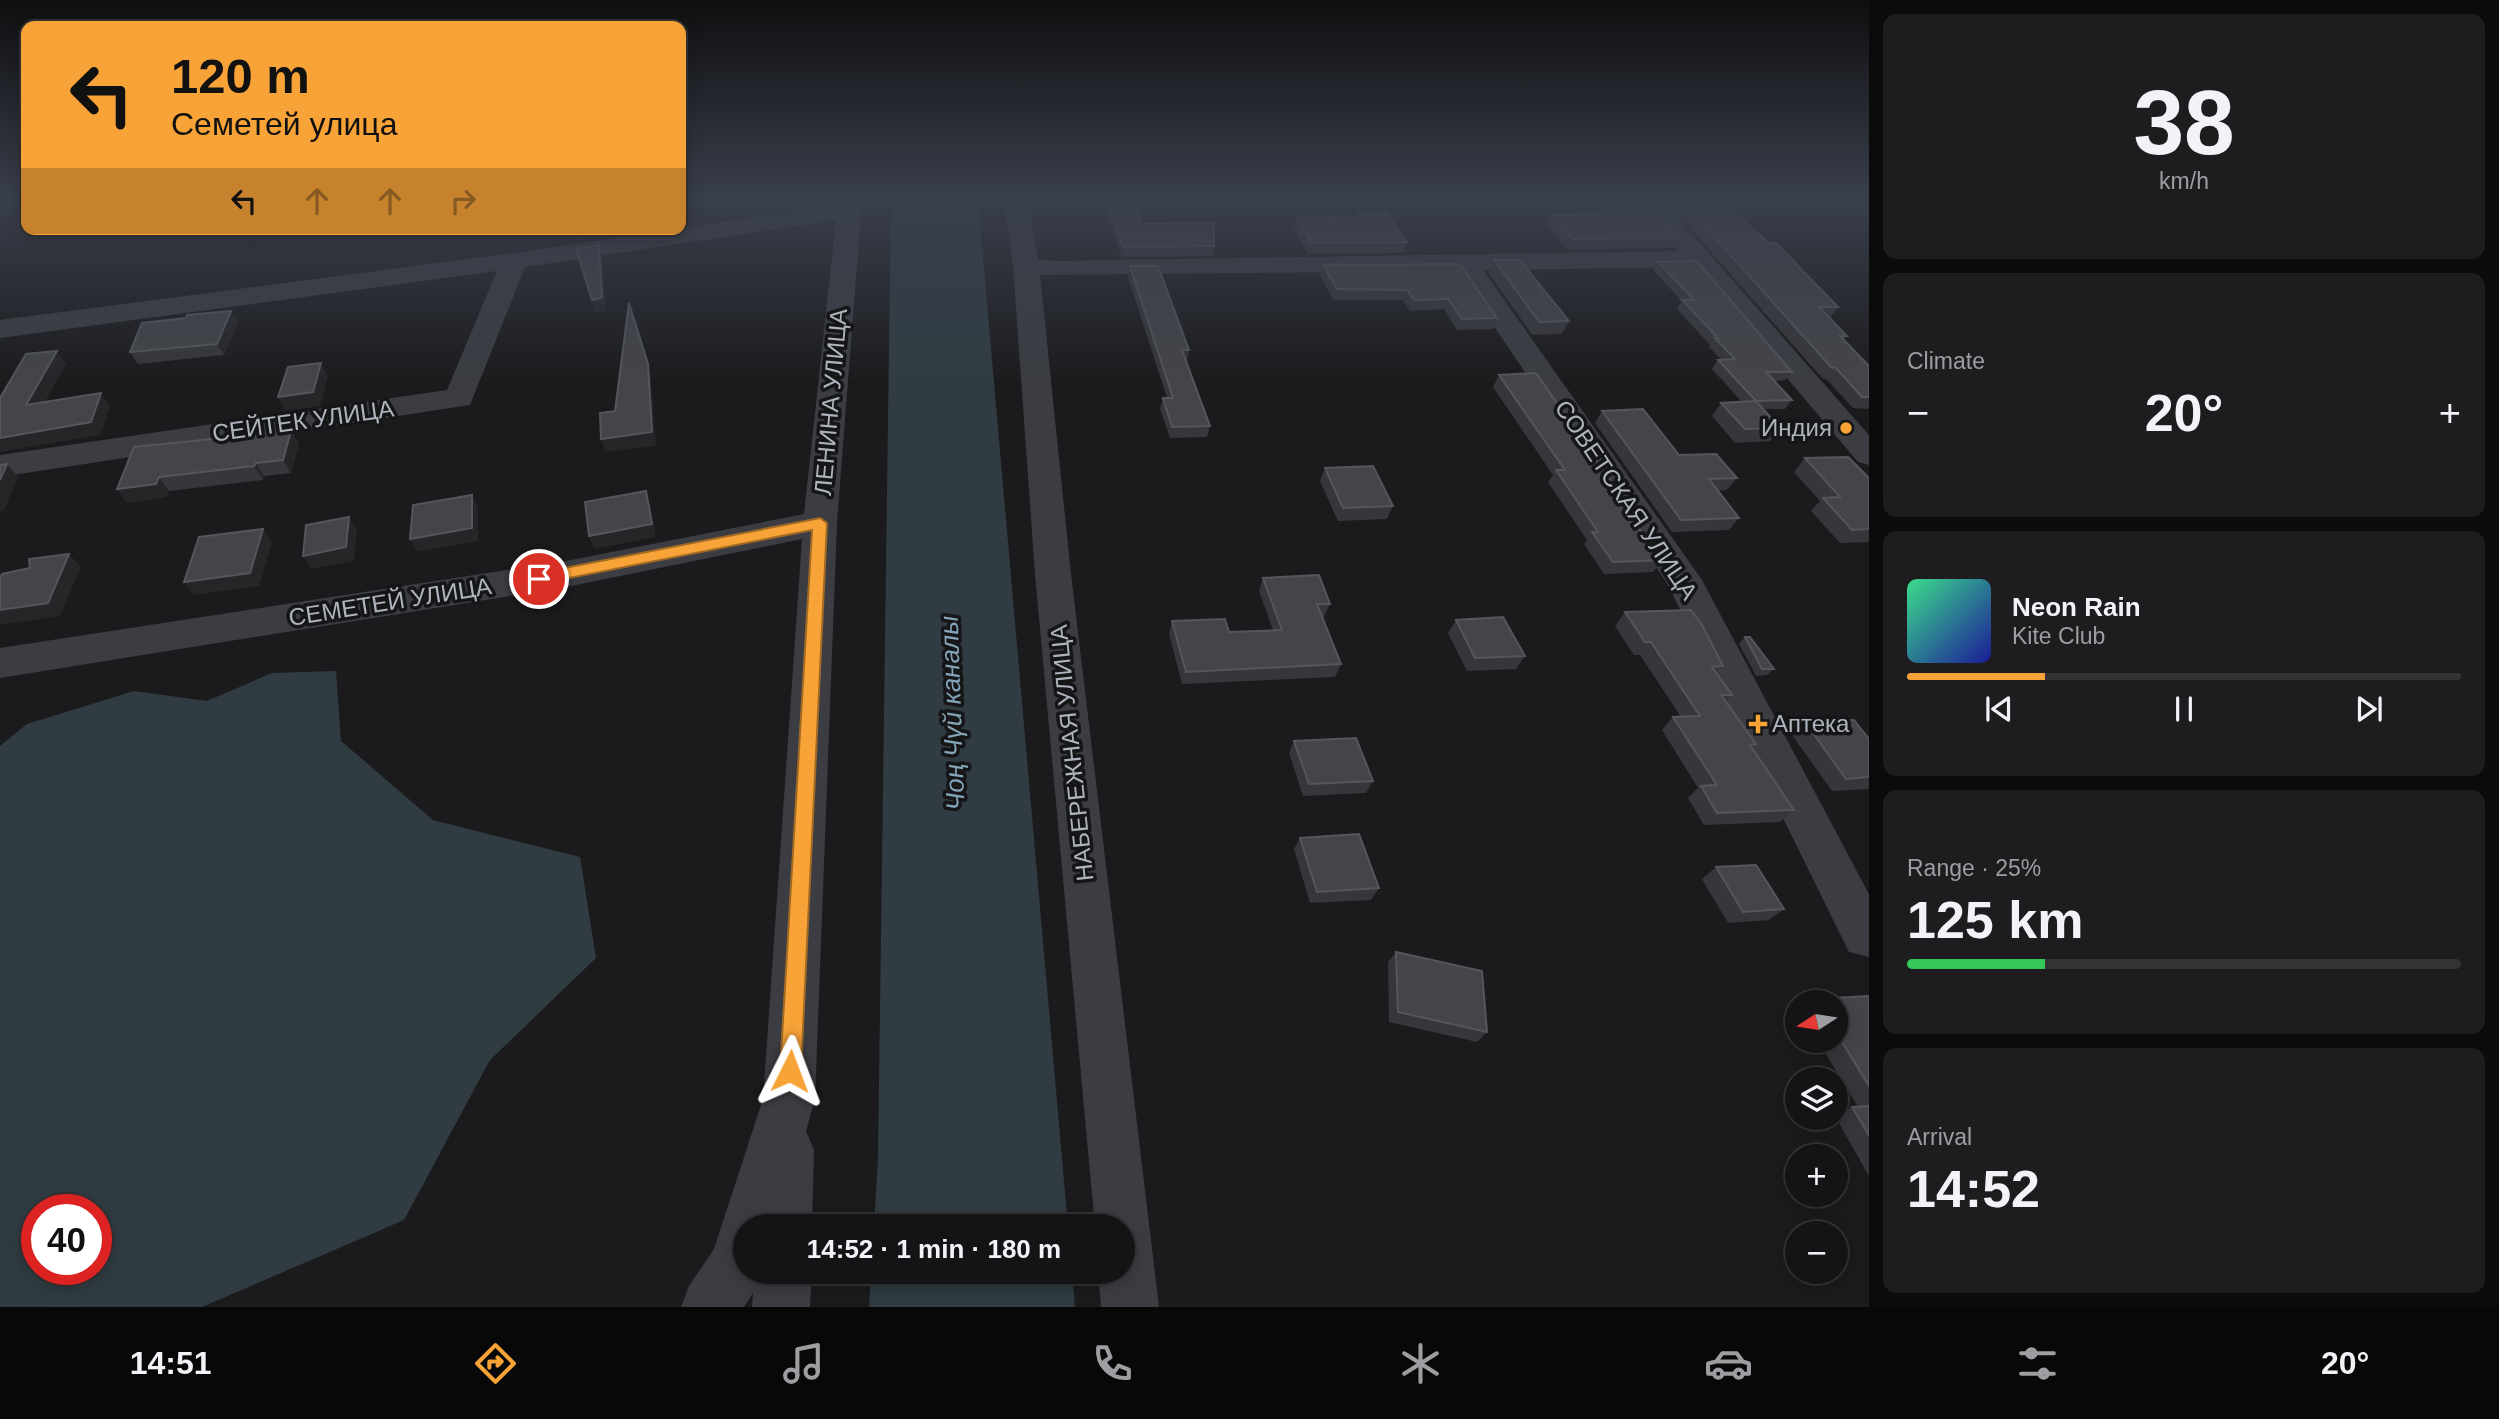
<!DOCTYPE html>
<meta charset="utf-8">
<style>
body{margin:0;font-family:Helvetica,sans-serif;background:#1d1d1f;color:#f1f3f6;height:100vh;display:flex;flex-direction:column;font-size:26px;white-space:nowrap}
*{box-sizing:border-box;margin:0}
p{font-size:23px;color:#9d9ea1}
.icon{flex:none;width:38px;height:38px;fill:none;stroke:currentColor;stroke-width:2;stroke-linecap:round;stroke-linejoin:round}
.map{position:relative;flex:1;overflow:hidden}
.panel{display:flex;flex-direction:column;gap:14px;padding:14px;background:#0b0b0c;width:630px}
.panel>*{flex:none}
.guide{position:absolute;left:21px;top:21px;width:665px;height:214px;border-radius:14px;box-shadow:0 4px 18px #0003,0 0 0 2px #333335;background:#f8a338;color:#111;overflow:hidden}
.needle{width:46px;rotate:258deg}
.tools{position:absolute;left:1785px;top:990px;display:grid;gap:14px}
.tools a{display:grid;place-items:center;width:63px;height:63px;border-radius:50%;background:#141416;box-shadow:0 4px 18px #0003,0 0 0 2px #333335;font-size:35px}
.speed{position:absolute;left:21px;top:1194px;display:flex;gap:14px;font-size:35px;font-weight:700;text-align:center}
.speed>*{display:grid;place-content:center;width:91px;height:91px;border-radius:50%;background:#141416;box-shadow:0 4px 18px #0003,0 0 0 2px #333335;line-height:1}
.speed .limit{border:10px solid #d22;background:#fff;color:#111}
.pin{position:absolute;display:grid;place-items:center;width:60px;height:60px;color:#fff;margin:-30px;border:4px solid #fff;border-radius:50%;box-shadow:0 2px 7px #0007}
.me{position:absolute;width:77px;margin:-38px;rotate:3deg;stroke-linejoin:round;filter:drop-shadow(0 0 5px #0008)}
.turn{display:flex;align-items:center;gap:24px;height:147px;padding:0 35px;font-size:32px}
.turn .icon{width:91px;height:91px;stroke-width:2.5}
.turn b{display:block;font-size:49px;line-height:60px}
.lanes{display:flex;align-items:center;height:66px;padding:0 35px;background:#0003;justify-content:center;gap:35px;direction:ltr}
.lanes .off{opacity:.35}
.big{font-size:52px;font-weight:800;line-height:1.1}
.panel .card{flex:1;display:flex;flex-direction:column;justify-content:center;gap:10px;min-width:0;padding:0 24px;border-radius:14px;background:#1d1d1f}
.panel .dial{align-items:center;gap:0}
.dial b{font-size:91px;line-height:1}
.song{display:flex;align-items:center;gap:21px}
.cover{width:84px;height:84px;border-radius:10px;background:linear-gradient(135deg,hsl(150 70% 55%),hsl(240 70% 35%))}
.played{height:7px;border-radius:4px;background:linear-gradient(90deg,#f8a338 25%,#333335 25%)}
.keys{display:flex;justify-content:space-around;direction:ltr}
.heat{display:flex;justify-content:space-between;align-items:center;font-size:38px;direction:ltr}
.charge{height:10px;border-radius:5px;background:linear-gradient(90deg,#34c759 25%,#333335 0)}
.trip{position:absolute;left:733px;top:1214px;width:402px;height:70px;border-radius:35px;background:#141416;box-shadow:0 4px 18px #0003,0 0 0 2px #333335;font-weight:800;line-height:70px;text-align:center}
.dock{display:flex;height:112px;justify-content:space-around;align-items:center;background:#080809;color:#9d9ea1}
.dock .icon{width:49px;height:49px}
.dock .on{color:#f8a338}
.dock b{font-size:32px;color:#f1f3f6}
main{display:flex;flex:1;min-height:0}
.map>svg:first-child{display:block}
.water{fill:#303c42;fill-rule:evenodd}
.lines{fill:none;stroke-linecap:round;stroke-linejoin:round}
.minor{fill:#3b3d42;fill-rule:evenodd}
.wall{fill:#37373b}
.shaded-wall{fill:#262629}
.building{fill:#444549;stroke:#54565b;stroke-width:2}
.route{fill:#f8a338;stroke:#a16a24;stroke-width:2}
.poi-dot{fill:#f8a338;stroke:#161618;stroke-width:2.5}
.labels{text-anchor:middle;stroke-width:7;stroke-linejoin:round;paint-order:stroke}
.street-label{font-size:24px;fill:#adb4bd;stroke:#161618}
.poi-label{font-size:24px;fill:#adb4bd;stroke:#161618;text-anchor:end}
.water-label{font-size:26px;font-style:italic;fill:#84a5b8;stroke:#161618}
</style>
<main>
<div class="map">
<svg width="1869" height="1307" viewBox="0 0 1869 1307">
<rect width="100%" height="100%" fill="#1b1b1d"/>
<path class="water" d="M 891,200 L 978,200 L 1068,1227 L 874,1227 L 878,1157 Z
M 336,671 L 341,741 L 433,820 L 580,857 L 596,958 L 490,1060 L 404,1220 L 202,1307 L 0,1307 L 0,746 L 27,724 L 134,691 L 207,701 L 272,673 ZM 37,1209 L 96,1209 L 96,1269 L 37,1269 Z
M 871,1272 L 1072,1272 L 1075,1307 L 869,1307 Z"/>
<g class="lines">
<path class="minor" d="M 838,200 L 862,200 L 837,523 L 815,1099 L 806,1131 L 814,1150 L 812,1227 L 746,1227 L 746,1272 L 812,1272 L 810,1307 L 752,1307 L 753,1293 L 744,1307 L 681,1307 L 689,1286 L 714,1249 L 763,1099 L 802,539 L 566,587 L 0,678 L 0,648 L 566,561 L 804,514 L 836,220 L 525,267 L 470,405 L 0,477 L 0,455 L 447,390 L 497,271 L 0,338 L 0,320 L 514,253 L 837,205 Z
M 1004,200 L 1028,200 L 1038,259 L 1057,261 L 1679,251 L 1637,200 L 1662,200 L 1869,435 L 1869,465 L 1858,462 L 1693,267 L 1483,270 L 1702,580 L 1869,894 L 1869,957 L 1849,952 L 1668,585 L 1457,271 L 1040,275 L 1071,574 L 1159,1307 L 1101,1307 L 1098,1272 L 1124,1272 L 1124,1227 L 1095,1227 L 1035,574 L 1013,266 Z"/>
</g>
<path class="wall" d="M 1101,200 L 1133,200 L 1142,224 L 1214,246 L 1212,256 L 1122,257 Z
M 1588,200 L 1649,200 L 1680,238 L 1674,248 L 1567,250 L 1546,226 L 1551,215 L 1601,214 Z
M 1665,200 L 1720,200 L 1838,307 L 1830,318 L 1847,336 L 1844,340 L 1869,366 L 1869,409 L 1853,408 L 1826,379 L 1823,379 Z
M 1358,213 L 1407,242 L 1403,253 L 1308,254 L 1294,228 L 1297,218 L 1357,216 Z
M 1494,260 L 1569,321 L 1562,334 L 1532,335 L 1489,273 Z
M 1658,262 L 1792,372 L 1785,380 L 1774,381 L 1792,400 L 1785,409 L 1763,409 L 1780,428 L 1770,441 L 1735,443 L 1712,416 L 1721,403 L 1742,402 L 1712,369 L 1718,360 L 1722,360 L 1709,347 L 1710,345 L 1677,309 L 1682,301 L 1653,270 Z
M 1460,264 L 1497,318 L 1493,329 L 1457,330 L 1444,309 L 1410,311 L 1403,300 L 1333,300 L 1320,275 L 1323,265 Z
M 1130,266 L 1189,350 L 1187,361 L 1186,361 L 1210,426 L 1207,437 L 1170,438 L 1160,409 L 1163,398 L 1167,398 L 1128,277 Z
M 231,311 L 238,322 L 224,355 L 138,364 L 130,352 L 186,318 Z
M 1499,375 L 1639,522 L 1637,525 L 1662,560 L 1653,572 L 1604,574 L 1584,544 L 1587,540 L 1548,482 L 1553,475 L 1493,387 Z
M 1602,411 L 1679,455 L 1737,478 L 1727,490 L 1718,491 L 1739,518 L 1729,530 L 1672,532 L 1595,423 Z
M 291,431 L 299,444 L 291,473 L 264,476 L 263,480 L 169,491 L 166,497 L 127,503 L 117,489 Z
M 1805,458 L 1869,478 L 1869,542 L 1840,543 L 1811,511 L 1820,501 L 1794,472 Z
M 1325,468 L 1393,506 L 1387,519 L 1338,521 L 1320,481 Z
M 1263,578 L 1330,604 L 1324,617 L 1322,617 L 1341,664 L 1335,677 L 1182,684 L 1169,634 L 1172,621 L 1229,632 L 1273,630 L 1259,591 Z
M 1625,612 L 1723,666 L 1716,673 L 1732,695 L 1726,701 L 1756,744 L 1752,748 L 1794,810 L 1780,822 L 1704,825 L 1688,798 L 1698,788 L 1662,730 L 1673,717 L 1681,717 L 1640,655 L 1634,655 L 1615,626 Z
M 1456,620 L 1525,656 L 1516,669 L 1467,671 L 1448,633 Z
M 1745,637 L 1774,669 L 1767,675 L 1756,676 L 1739,644 Z
M 1805,722 L 1869,739 L 1869,789 L 1832,791 L 1792,735 Z
M 1294,741 L 1373,781 L 1366,793 L 1303,796 L 1289,753 Z
M 1300,838 L 1379,888 L 1371,900 L 1310,903 L 1294,849 Z
M 1716,867 L 1784,909 L 1769,920 L 1728,923 L 1702,879 Z
M 1396,952 L 1487,1032 L 1477,1042 L 1389,1022 L 1388,962 Z
M 1869,998 L 1869,1176 L 1836,1118 L 1836,1115 L 1852,1107 L 1858,1107 L 1818,1041 L 1836,1041 L 1836,1003 L 1810,1003 L 1816,999 Z"/>
<path class="shaded-wall" d="M 601,229 L 601,237 L 574,241 L 572,235 Z
M 599,245 L 602,258 L 606,311 L 595,313 L 592,300 Z
M 231,311 L 238,322 L 224,355 L 217,344 Z
M 57,351 L 66,364 L 37,417 L 26,405 Z
M 321,363 L 328,376 L 320,406 L 286,411 L 278,397 Z
M 648,364 L 651,377 L 656,446 L 605,452 L 601,439 Z
M 101,393 L 110,406 L 101,435 L 0,452 L 0,438 Z
M 291,431 L 299,444 L 291,473 L 283,460 Z
M 256,463 L 264,476 L 263,480 L 254,466 Z
M 7,464 L 18,477 L 4,510 L 0,511 L 0,480 Z
M 159,477 L 169,491 L 166,497 L 127,503 L 117,489 Z
M 646,491 L 650,504 L 656,537 L 594,549 L 589,536 Z
M 472,495 L 478,508 L 478,541 L 417,552 L 410,539 Z
M 349,517 L 357,530 L 354,561 L 311,569 L 303,556 Z
M 263,529 L 272,542 L 259,586 L 194,595 L 184,582 Z
M 69,554 L 81,567 L 60,616 L 0,625 L 0,610 Z"/>
<path class="building" d="M 1106,200 L 1133,200 L 1142,224 L 1214,222 L 1214,246 L 1123,247 Z
M 1604,200 L 1649,200 L 1680,238 L 1572,239 L 1551,215 L 1617,214 Z
M 1681,200 L 1720,200 L 1769,243 L 1776,243 L 1838,307 L 1819,307 L 1847,336 L 1840,336 L 1869,366 L 1869,397 L 1862,397 L 1835,367 L 1832,368 Z
M 1387,212 L 1407,242 L 1312,243 L 1297,218 L 1360,216 L 1358,213 Z
M 571,229 L 599,229 L 599,231 L 572,235 Z
M 599,245 L 602,298 L 592,300 L 576,249 Z
M 1494,260 L 1520,260 L 1569,321 L 1539,322 Z
M 1697,261 L 1792,372 L 1766,372 L 1792,400 L 1756,401 L 1718,360 L 1735,359 L 1715,338 L 1718,338 L 1682,300 L 1694,300 L 1658,262 Z
M 1460,264 L 1497,318 L 1462,319 L 1448,299 L 1414,300 L 1407,290 L 1337,289 L 1323,265 Z
M 1130,266 L 1158,266 L 1189,350 L 1182,350 L 1210,426 L 1172,427 L 1163,398 L 1173,398 Z
M 629,303 L 648,364 L 652,432 L 601,439 L 600,413 L 615,411 Z
M 231,311 L 217,344 L 130,352 L 142,323 L 186,318 L 187,315 Z
M 57,351 L 26,405 L 101,393 L 91,422 L 0,438 L 0,398 L 26,354 Z
M 321,363 L 313,392 L 278,397 L 288,367 Z
M 1536,373 L 1639,522 L 1634,522 L 1662,560 L 1613,562 L 1592,532 L 1598,532 L 1556,470 L 1565,470 L 1499,375 Z
M 1756,401 L 1780,428 L 1745,429 L 1721,403 Z
M 1643,409 L 1679,455 L 1716,454 L 1737,478 L 1709,479 L 1739,518 L 1681,520 L 1602,411 Z
M 291,431 L 283,460 L 256,463 L 254,466 L 159,477 L 156,484 L 117,489 L 134,447 Z
M 1848,457 L 1869,478 L 1869,529 L 1852,530 L 1823,498 L 1840,497 L 1805,458 Z
M 7,464 L 0,480 L 0,465 Z
M 1373,466 L 1393,506 L 1343,508 L 1325,468 Z
M 646,491 L 652,524 L 589,536 L 585,502 Z
M 472,495 L 472,528 L 410,539 L 413,505 Z
M 349,517 L 346,547 L 303,556 L 306,525 Z
M 263,529 L 250,573 L 184,582 L 199,537 Z
M 69,554 L 48,603 L 0,610 L 0,578 L 2,574 L 30,568 L 29,559 Z
M 1319,575 L 1330,604 L 1317,604 L 1341,664 L 1186,672 L 1172,621 L 1225,619 L 1229,632 L 1282,630 L 1263,578 Z
M 1691,610 L 1702,625 L 1723,666 L 1712,667 L 1732,695 L 1721,695 L 1756,744 L 1750,745 L 1794,810 L 1717,813 L 1701,786 L 1717,785 L 1673,717 L 1700,716 L 1651,642 L 1645,642 L 1625,612 Z
M 1503,617 L 1525,656 L 1475,658 L 1456,620 Z
M 1745,637 L 1750,637 L 1774,669 L 1762,669 Z
M 1854,720 L 1869,739 L 1869,777 L 1846,779 L 1805,722 Z
M 1356,738 L 1373,781 L 1309,784 L 1294,741 Z
M 1359,834 L 1379,888 L 1317,892 L 1300,838 Z
M 1756,865 L 1784,909 L 1743,912 L 1716,867 Z
M 1396,952 L 1482,971 L 1487,1032 L 1398,1012 Z
M 1868,996 L 1869,998 L 1869,1086 L 1836,1032 L 1836,1003 L 1818,1003 L 1816,999 Z
M 1869,1106 L 1869,1135 L 1852,1107 Z"/>
<linearGradient id="sky" x2="0" y2="1"><stop stop-color="#0f0f10"/><stop offset="0.52" stop-color="#393f4c"/><stop offset="1" stop-color="#393f4c" stop-opacity="0"/></linearGradient>
<rect width="1869" height="383" fill="url(#sky)"/>
<path class="route" d="M 820,518 L 827,523 L 801,1071 L 798,1079 L 790,1082 L 783,1079 L 780,1071 L 812,530 L 539,584 L 532,579 L 539,573 Z"/>
<g class="poi-dot">
<circle cx="1846" cy="428" r="7"/>
<path d="M1754.5 713.5h7v7h7v7h-7v7h-7v-7h-7v-7h7z"/>
</g>
<g class="labels">
<g class="street-label">
<text transform="translate(831 402) rotate(-85)" y="8">ЛЕНИНА УЛИЦА</text>
<text transform="translate(303 421) rotate(-8)" y="8">СЕЙТЕК УЛИЦА</text>
<text transform="translate(1626 500) rotate(56)" y="8">СОВЕТСКАЯ УЛИЦА</text>
<text transform="translate(390 602) rotate(-9)" y="8">СЕМЕТЕЙ УЛИЦА</text>
<text transform="translate(1072 753) rotate(-96)" y="8">НАБЕРЕЖНАЯ УЛИЦА</text>
</g>
<g class="poi-label">
<text x="1832" y="436">Индия</text>
<text x="1772" y="732" text-anchor="start">Аптека</text>
</g>
<g class="water-label">
<text transform="translate(952 713) rotate(-92)" y="9">Чоң Чүй каналы</text>
</g>
</g>
</svg>
<div class="tools">
<a><svg class="needle" viewBox="-14 -14 28 28"><path d="M0-13l5 13h-10z" fill="#e53935"/><path d="M0 13l5-13h-10z" fill="#9d9ea1"/></svg></a>
<a><svg class="icon" aria-label="layers" viewBox="0 0 24 24"><path d="M12 4l9 5-9 5-9-5zM3 14l9 5 9-5"/></svg></a>
<a>+</a>
<a>−</a>
</div>
<div class="speed"><div class="limit">40</div></div>
<div class="pin" style="left:539px;top:579px;background:#d93025"><svg class="icon" aria-label="arrive" viewBox="0 0 24 24"><path d="M6 21V4h12l-3 4 3 4H6"/></svg></div>
<svg class="me" style="left:790px;top:1071px" viewBox="-20 -20 40 40"><path d="M0-17L14 15 0 8-14 15z" fill="#f8a338" stroke="#fff" stroke-width="4"/></svg>
<div class="trip">14:52 · 1 min · 180 m</div>
<div class="guide">
<div class="turn"><svg class="icon" aria-label="left" viewBox="0 0 24 24"><path d="M17 20v-9H6M10 6l-5 5 5 5"/></svg><div><b>120 m</b>Семетей улица</div></div>
<div class="lanes"><svg class="icon" aria-label="left" viewBox="0 0 24 24"><path d="M17 20v-9H6M10 6l-5 5 5 5"/></svg><svg class="icon off" aria-label="ahead" viewBox="0 0 24 24"><path d="M12 20V5M6 11l6-6 6 6"/></svg><svg class="icon off" aria-label="ahead" viewBox="0 0 24 24"><path d="M12 20V5M6 11l6-6 6 6"/></svg><svg class="icon off" aria-label="right" viewBox="0 0 24 24"><path d="M7 20v-9h11M14 6l5 5-5 5"/></svg></div>
</div>
</div>
<section class="panel">
<div class="card dial"><b>38</b><p>km/h</p></div>
<div class="card"><p>Climate</p>
<div class="heat"><a>−</a><b class="big">20°</b><a>+</a></div>
</div>
<div class="card">
<div class="song"><i class="cover"></i><div><b>Neon Rain</b><p>Kite Club</p></div></div>
<div class="played"></div>
<div class="keys"><svg class="icon" aria-label="previous" viewBox="0 0 24 24"><path d="M18 5L8 12l10 7zM5 5v14"/></svg><svg class="icon" aria-label="pause" viewBox="0 0 24 24"><path d="M8 5v14M16 5v14"/></svg><svg class="icon" aria-label="next" viewBox="0 0 24 24"><path d="M6 5l10 7-10 7zM19 5v14"/></svg></div>
</div>
<div class="card"><p>Range · 25%</p><b class="big">125 km</b><div class="charge"></div></div>
<div class="card"><p>Arrival</p><b class="big">14:52</b></div>
</section>
</main>
<nav class="dock">
<b>14:51</b>
<svg class="icon on" aria-label="directions" viewBox="0 0 24 24"><path d="M12 3l9 9-9 9-9-9zM9 14v-3h6M13 9l2 2-2 2"/></svg>
<svg class="icon" aria-label="music" viewBox="0 0 24 24"><path d="M9 18V5l10-2v13"/><circle cx="6" cy="18" r="3"/><circle cx="16" cy="16" r="3"/></svg>
<svg class="icon" aria-label="phone" viewBox="0 0 24 24"><path d="M5 4h4l2 5-3 2q2 4 5 5l2-3 5 2v4C11 20 4 13 5 4z"/></svg>
<svg class="icon" aria-label="climate" viewBox="0 0 24 24"><path d="M12 3v18M4 7l16 10M4 17L20 7"/></svg>
<svg class="icon" aria-label="car" viewBox="0 0 24 24"><path d="M5 17H2v-5l4-1 3-4h7l3 4 3 1v5h-3M9 17h6M6 11h13"/><circle cx="7" cy="17" r="2"/><circle cx="17" cy="17" r="2"/></svg>
<svg class="icon" aria-label="filters" viewBox="0 0 24 24"><path d="M4 7h16M4 17h16"/><circle cx="9" cy="7" r="2"/><circle cx="15" cy="17" r="2"/></svg>
<b>20°</b>
</nav>
